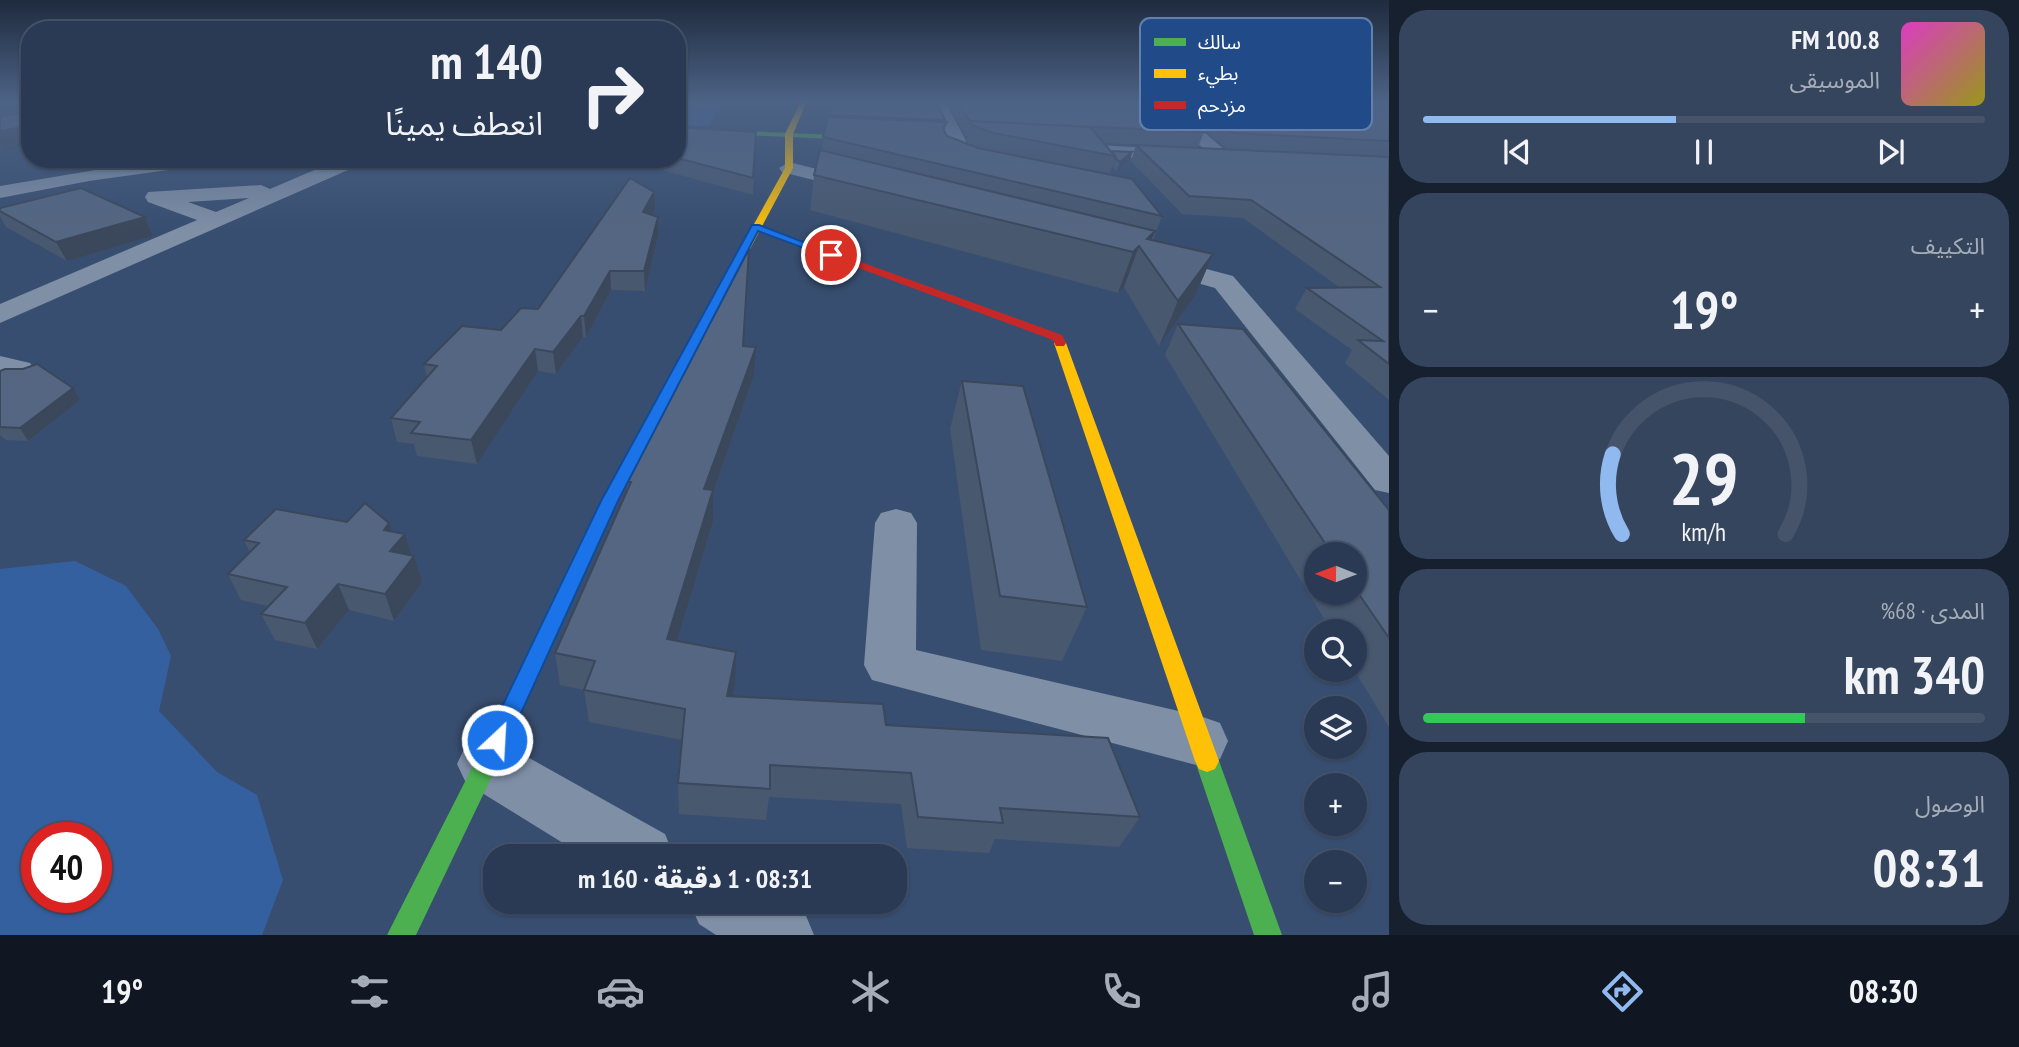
<!DOCTYPE html>
<html lang="ar">
<meta charset="utf-8">
<style>
body{margin:0;font-family:"PT Sans Narrow","Noto Sans Arabic",sans-serif;background:#36455e;color:#f1f3f6;direction:rtl;height:100vh;display:flex;flex-direction:column;font-size:26px;white-space:nowrap}
*{box-sizing:border-box;margin:0}
p{font-size:23px;color:#a5adb8}
.icon{flex:none;width:38px;height:38px;fill:none;stroke:currentColor;stroke-width:2;stroke-linecap:round;stroke-linejoin:round}
.map{position:relative;flex:1;overflow:hidden;direction:ltr}
.drawer{display:flex;flex-direction:column;gap:10px;padding:10px;background:#17202e;width:630px}
.drawer>*{flex:none}
.banner{position:absolute;left:21px;top:21px;width:665px;height:147px;border-radius:28px;box-shadow:0 2px 5px #0004,0 0 0 2px #46546b;direction:rtl;background:#2a3a54;color:#f1f3f6;overflow:hidden}
.needle{width:46px;rotate:271deg}
.tools{position:absolute;left:1304px;top:542px;display:grid;gap:14px}
.tools a{display:grid;place-items:center;width:63px;height:63px;border-radius:50%;background:#2a3a54;box-shadow:0 2px 5px #0004,0 0 0 2px #46546b;font-size:35px}
.speed{position:absolute;left:21px;top:822px;display:flex;gap:14px;font-size:35px;font-weight:700;text-align:center}
.speed>*{display:grid;place-content:center;width:91px;height:91px;border-radius:50%;background:#2a3a54;box-shadow:0 2px 5px #0004,0 0 0 2px #46546b;line-height:1}
.speed .limit{border:10px solid #d22;background:#fff;color:#111}
.pin{position:absolute;display:grid;place-items:center;width:60px;height:60px;color:#fff;margin:-30px;border:4px solid #fff;border-radius:50%;box-shadow:0 2px 7px #0007}
.me{position:absolute;width:77px;margin:-38px;rotate:25deg;stroke-linejoin:round;filter:drop-shadow(0 0 5px #0008)}
.turn{display:flex;align-items:center;gap:24px;height:147px;padding:0 28px;font-size:32px}
.turn .icon{width:91px;height:91px;stroke-width:2.5}
.turn b{display:block;font-size:49px;line-height:60px}
.big{font-size:52px;font-weight:800;line-height:1.1}
.drawer .card{flex:1;display:flex;flex-direction:column;justify-content:center;gap:10px;min-width:0;padding:0 24px;border-radius:28px;background:#36455e}
.drawer .dial{align-items:center;gap:0}
.dial svg{height:182px;overflow:visible;fill:none;stroke:#46546b;stroke-width:7;stroke-linecap:round;text-anchor:middle}
.dial text{fill:#f1f3f6;stroke:none}
.song{display:flex;align-items:center;gap:21px}
.cover{width:84px;height:84px;border-radius:10px;background:linear-gradient(135deg,hsl(310 70% 55%),hsl(60 70% 35%))}
.played{height:7px;border-radius:4px;background:linear-gradient(90deg,#90b9f0 45%,#46546b 45%)}
.keys{display:flex;justify-content:space-around;direction:ltr}
.heat{display:flex;justify-content:space-between;align-items:center;font-size:38px;direction:ltr}
.charge{height:10px;border-radius:5px;background:linear-gradient(90deg,#34c759 68%,#46546b 0)}
.trip{position:absolute;left:483px;top:844px;width:424px;height:70px;border-radius:28px;background:#2a3a54;box-shadow:0 2px 5px #0004,0 0 0 2px #46546b;font-weight:800;line-height:70px;text-align:center;direction:rtl}
.tab-bar{display:flex;height:112px;justify-content:space-around;align-items:center;background:#111722;color:#a5adb8}
.tab-bar .icon{width:49px;height:49px}
.tab-bar .selected{color:#90b9f0}
.tab-bar b{font-size:32px;color:#f1f3f6}
main{display:flex;flex:1;min-height:0}
.map>svg:first-child{display:block}
.green{fill:#35609f;fill-rule:evenodd}
.lines{fill:none;stroke-linecap:round;stroke-linejoin:round}
.street{fill:#7f8fa6;fill-rule:evenodd}
.fast{fill:#4caf50;fill-rule:evenodd}
.slow{fill:#ffc107;fill-rule:evenodd}
.jam{fill:#c62828;fill-rule:evenodd}
.wall{fill:#48586f;fill-rule:evenodd}
.shaded-wall{fill:#3b475a}
.building{fill:#546681;stroke:#3b475a;stroke-width:2}
.route{fill:#1a73e8;stroke:#114b97;stroke-width:2}
.key{fill:#204a88;stroke:#6380ac;stroke-width:2}
.key-label{font-size:19px;fill:#fff}
</style>
<main>
<section class="drawer">
<div class="card">
<div class="song"><i class="cover"></i><div><b>100.8 FM</b><p>الموسيقى</p></div></div>
<div class="played"></div>
<div class="keys"><svg class="icon" aria-label="previous" viewBox="0 0 24 24"><path d="M18 5L8 12l10 7zM5 5v14"/></svg><svg class="icon" aria-label="pause" viewBox="0 0 24 24"><path d="M8 5v14M16 5v14"/></svg><svg class="icon" aria-label="next" viewBox="0 0 24 24"><path d="M6 5l10 7-10 7zM19 5v14"/></svg></div>
</div>
<div class="card"><p>التكييف</p>
<div class="heat"><a>−</a><b class="big">19°</b><a>+</a></div>
</div>
<div class="card dial"><svg viewBox="0 0 100 80">
<path d="M14 69A42 42 0 1 1 86 69"/>
<path d="M14 69A42 42 0 0 1 10 34" stroke="#90b9f0"/>
<text x="50" y="56" font-size="32" font-weight="700">29</text>
<text x="50" y="72" font-size="11">km/h</text>
</svg></div>
<div class="card"><p>المدى · 68%</p><b class="big">340 km</b><div class="charge"></div></div>
<div class="card"><p>الوصول</p><b class="big">08:31</b></div>
</section>
<div class="map">
<svg width="1389" height="935" viewBox="0 0 1389 935">
<rect width="100%" height="100%" fill="#384e70"/>
<path class="green" d="M 677,101 L 722,101 L 710,126 L 677,125 Z
M 75,561 L 126,586 L 158,629 L 171,656 L 159,711 L 217,772 L 257,795 L 283,880 L 262,935 L 0,935 L 0,569 ZM 37,838 L 96,838 L 96,898 L 37,898 Z"/>
<g class="lines">
<path class="street" d="M 929,101 L 945,101 L 967,143 L 964,147 L 952,147 Z
M 1134,101 L 1168,101 L 1234,158 L 1225,164 L 1073,154 L 1070,150 L 1079,144 L 1206,151 L 1156,106 L 1137,104 Z
M 161,159 L 213,159 L 204,165 L 89,181 L 0,198 L 0,186 Z
M 340,159 L 366,159 L 364,163 L 0,323 L 0,304 L 197,220 L 148,202 L 145,197 L 148,192 L 261,185 L 270,189 ZM 249,198 L 216,212 L 188,202 Z
M 789,162 L 872,183 L 875,187 L 872,191 L 865,193 L 782,172 L 779,168 Z
M 1153,255 L 1233,276 L 1389,456 L 1389,493 L 1375,490 L 1215,288 L 1144,268 L 1140,263 L 1144,258 Z
M 0,356 L 30,363 L 35,370 L 30,377 L 19,380 L 0,376 Z
M 896,509 L 911,513 L 917,523 L 916,650 L 1200,716 L 1220,723 L 1228,741 L 1220,759 L 1200,766 L 872,680 L 864,665 L 875,523 L 881,513 Z
M 486,738 L 506,745 L 665,834 L 674,856 L 584,856 L 466,783 L 457,764 L 466,745 Z
M 689,901 L 787,901 L 804,911 L 814,935 L 716,935 L 699,924 Z"/>
<path class="fast" d="M 677,128 L 877,137 L 881,139 L 877,141 L 677,132 Z
M 593,529 L 599,531 L 602,535 L 494,772 L 416,935 L 387,935 L 478,756 L 584,535 L 587,531 Z
M 1207,750 L 1215,753 L 1219,761 L 1282,935 L 1254,935 L 1195,761 L 1199,753 Z"/>
<path class="slow" d="M 801,101 L 807,101 L 793,134 L 793,168 L 699,345 L 693,349 L 689,348 L 687,345 L 785,168 L 785,134 Z
M 1060,339 L 1066,343 L 1219,761 L 1215,769 L 1207,772 L 1199,769 L 1195,761 L 1054,343 Z"/>
<path class="jam" d="M 753,225 L 759,225 L 1062,335 L 1066,343 L 1064,346 L 1056,346 L 1053,340 L 753,229 Z
M 693,341 L 699,345 L 602,535 L 599,539 L 587,539 L 584,535 L 687,345 Z"/>
</g>
<path class="wall" d="M 834,101 L 945,120 L 945,132 L 947,136 L 966,143 L 968,136 L 966,136 L 946,101 L 1167,101 L 1204,132 L 1198,147 L 1104,143 L 1111,151 L 1132,152 L 1130,160 L 1117,171 L 1112,166 L 1109,175 L 1162,216 L 1153,240 L 1213,254 L 1195,296 L 1159,346 L 1124,287 L 1118,293 L 810,210 L 814,175 L 822,151 L 823,137 L 830,117 Z
M 1171,101 L 1389,101 L 1389,400 L 1345,363 L 1352,350 L 1295,309 L 1307,288 L 1339,287 L 1243,218 L 1182,214 L 1131,161 L 1136,145 L 1227,149 Z
M 677,127 L 756,132 L 753,195 L 621,159 L 677,159 Z
M 0,208 L 145,217 L 153,236 L 67,261 L 6,227 L 0,216 Z
M 655,209 L 652,215 L 658,217 L 658,235 L 645,291 L 611,290 L 586,337 L 583,337 L 556,374 L 538,371 L 477,464 L 417,456 L 414,444 L 397,442 L 391,418 L 427,377 L 424,364 L 501,330 L 538,309 Z
M 1178,324 L 1389,510 L 1389,727 L 1354,670 L 1354,632 L 1332,632 L 1165,355 ZM 1316,555 L 1354,555 L 1354,593 L 1316,593 Z
M 744,346 L 754,375 L 713,492 L 713,521 L 677,641 L 735,684 L 732,696 L 886,725 L 1140,817 L 1119,847 L 995,839 L 989,853 L 907,848 L 901,804 L 769,797 L 766,820 L 679,814 L 678,783 L 682,740 L 589,722 L 584,690 L 560,685 L 555,653 L 627,492 L 626,482 Z
M 0,371 L 80,400 L 28,441 L 6,440 L 0,435 Z
M 962,381 L 1087,607 L 1062,661 L 981,650 L 950,429 Z
M 347,522 L 405,534 L 411,556 L 414,556 L 422,582 L 394,621 L 349,610 L 317,649 L 275,640 L 261,614 L 268,606 L 241,600 L 228,574 L 250,552 L 244,540 Z"/>
<path class="shaded-wall" d="M 8,101 L 22,101 L 29,115 L 0,121 L 0,103 Z
M 30,126 L 30,146 L 4,150 L 0,143 L 0,131 Z
M 1132,152 L 1130,160 L 1117,171 L 1120,162 Z
M 654,192 L 655,209 L 644,230 L 643,212 Z
M 145,217 L 153,236 L 67,261 L 56,242 Z
M 658,217 L 658,235 L 645,291 L 644,271 Z
M 1155,231 L 1145,256 L 1147,239 Z
M 1139,246 L 1124,287 L 1118,293 L 1133,252 Z
M 1213,254 L 1195,296 L 1159,346 L 1178,301 Z
M 610,271 L 611,290 L 586,337 L 584,316 Z
M 581,316 L 583,337 L 556,374 L 553,352 Z
M 756,347 L 754,375 L 713,492 L 713,521 L 668,671 L 667,639 L 704,489 Z
M 535,349 L 538,371 L 477,464 L 471,440 Z
M 73,388 L 80,400 L 28,441 L 20,428 Z
M 389,523 L 396,544 L 405,534 L 412,558 L 414,556 L 422,582 L 394,621 L 385,594 L 384,530 Z
M 338,584 L 349,610 L 317,649 L 305,623 Z
M 736,652 L 735,684 L 725,728 L 727,696 Z"/>
<path class="building" d="M 24,101 L 30,101 L 30,126 L 0,131 L 0,117 L 23,112 Z
M 834,101 L 936,101 L 945,120 L 830,115 Z
M 957,101 L 1167,101 L 1204,132 L 970,121 Z
M 1193,101 L 1389,101 L 1389,141 L 1233,133 Z
M 828,117 L 947,122 L 943,129 L 947,136 L 978,148 L 1132,179 L 1162,216 L 823,137 Z
M 972,121 L 1090,127 L 1115,156 L 993,133 L 970,124 Z
M 677,127 L 756,132 L 753,178 L 677,158 Z
M 1136,145 L 1389,157 L 1389,364 L 1358,340 L 1383,341 L 1307,288 L 1380,287 L 1251,200 L 1189,196 Z
M 820,150 L 1155,231 L 1147,239 L 1213,254 L 1178,301 L 1139,246 L 1133,252 L 814,175 Z
M 1111,151 L 1132,152 L 1120,162 L 1115,158 L 1115,156 Z
M 630,178 L 654,192 L 643,212 L 658,217 L 644,271 L 610,271 L 584,316 L 581,316 L 553,352 L 535,349 L 471,440 L 411,433 L 420,422 L 391,418 L 437,366 L 424,364 L 462,326 L 501,330 L 521,308 L 538,309 Z
M 81,188 L 145,217 L 56,242 L 0,211 L 0,208 Z
M 749,249 L 743,346 L 756,347 L 704,489 L 713,490 L 667,639 L 736,652 L 727,696 L 883,704 L 886,725 L 1108,738 L 1140,817 L 1000,808 L 1003,823 L 918,817 L 911,773 L 770,765 L 770,789 L 678,783 L 685,709 L 584,690 L 595,661 L 555,653 L 631,482 L 626,482 Z
M 1178,324 L 1243,329 L 1389,510 L 1389,638 L 1354,587 L 1354,555 L 1333,555 Z
M 37,364 L 73,388 L 20,428 L 0,427 L 0,371 L 5,369 L 23,369 Z
M 962,381 L 1023,386 L 1087,607 L 1000,596 Z
M 365,503 L 389,523 L 384,530 L 405,534 L 390,551 L 414,556 L 385,594 L 338,584 L 305,623 L 261,614 L 287,587 L 228,574 L 259,543 L 244,540 L 276,509 L 347,522 Z"/>
<linearGradient id="sky" x2="0" y2="1"><stop stop-color="#1f2b3e"/><stop offset="0.44" stop-color="#4d6386"/><stop offset="1" stop-color="#4d6386" stop-opacity="0"/></linearGradient>
<rect width="1389" height="232" fill="url(#sky)"/>
<path class="route" d="M 752,225 L 759,225 L 837,255 L 828,257 L 758,231 L 618,501 L 505,748 L 497,751 L 489,748 L 486,740 L 601,501 Z"/>
<rect x="1140" y="18" width="232" height="112" rx="10" class="key"/>
<rect x="1154" y="38" width="32" height="8" fill="#4caf50"/>
<rect x="1154" y="69" width="32" height="9" fill="#ffc107"/>
<rect x="1154" y="101" width="32" height="8" fill="#c62828"/>
<g class="key-label">
<text x="1198" y="49">سالك</text>
<text x="1198" y="80">بطيء</text>
<text x="1198" y="112">مزدحم</text>
</g>
</svg>
<div class="tools">
<a><svg class="needle" viewBox="-14 -14 28 28"><path d="M0-13l5 13h-10z" fill="#e53935"/><path d="M0 13l5-13h-10z" fill="#a5adb8"/></svg></a>
<a><svg class="icon" aria-label="search" viewBox="0 0 24 24"><circle cx="10" cy="10" r="6"/><path d="M15 15l6 6"/></svg></a>
<a><svg class="icon" aria-label="layers" viewBox="0 0 24 24"><path d="M12 4l9 5-9 5-9-5zM3 14l9 5 9-5"/></svg></a>
<a>+</a>
<a>−</a>
</div>
<div class="speed"><div class="limit">40</div></div>
<div class="pin" style="left:831px;top:255px;background:#d93025"><svg class="icon" aria-label="arrive" viewBox="0 0 24 24"><path d="M6 21V4h12l-3 4 3 4H6"/></svg></div>
<svg class="me" style="left:497px;top:740px" viewBox="-20 -20 40 40"><circle r="17" fill="#1a73e8" stroke="#fff" stroke-width="3"/><path d="M0-11L8 9 0 5-8 9z" fill="#fff"/></svg>
<div class="trip">08:31 · 1 دقيقة · 160 m</div>
<div class="banner">
<div class="turn"><svg class="icon" aria-label="right" viewBox="0 0 24 24"><path d="M7 20v-9h11M14 6l5 5-5 5"/></svg><div><b>140 m</b>انعطف يمينًا</div></div>
</div>
</div>
</main>
<nav class="tab-bar">
<b>08:30</b>
<svg class="icon selected" aria-label="directions" viewBox="0 0 24 24"><path d="M12 3l9 9-9 9-9-9zM9 14v-3h6M13 9l2 2-2 2"/></svg>
<svg class="icon" aria-label="music" viewBox="0 0 24 24"><path d="M9 18V5l10-2v13"/><circle cx="6" cy="18" r="3"/><circle cx="16" cy="16" r="3"/></svg>
<svg class="icon" aria-label="phone" viewBox="0 0 24 24"><path d="M5 4h4l2 5-3 2q2 4 5 5l2-3 5 2v4C11 20 4 13 5 4z"/></svg>
<svg class="icon" aria-label="climate" viewBox="0 0 24 24"><path d="M12 3v18M4 7l16 10M4 17L20 7"/></svg>
<svg class="icon" aria-label="car" viewBox="0 0 24 24"><path d="M5 17H2v-5l4-1 3-4h7l3 4 3 1v5h-3M9 17h6M6 11h13"/><circle cx="7" cy="17" r="2"/><circle cx="17" cy="17" r="2"/></svg>
<svg class="icon" aria-label="filters" viewBox="0 0 24 24"><path d="M4 7h16M4 17h16"/><circle cx="9" cy="7" r="2"/><circle cx="15" cy="17" r="2"/></svg>
<b>19°</b>
</nav>
